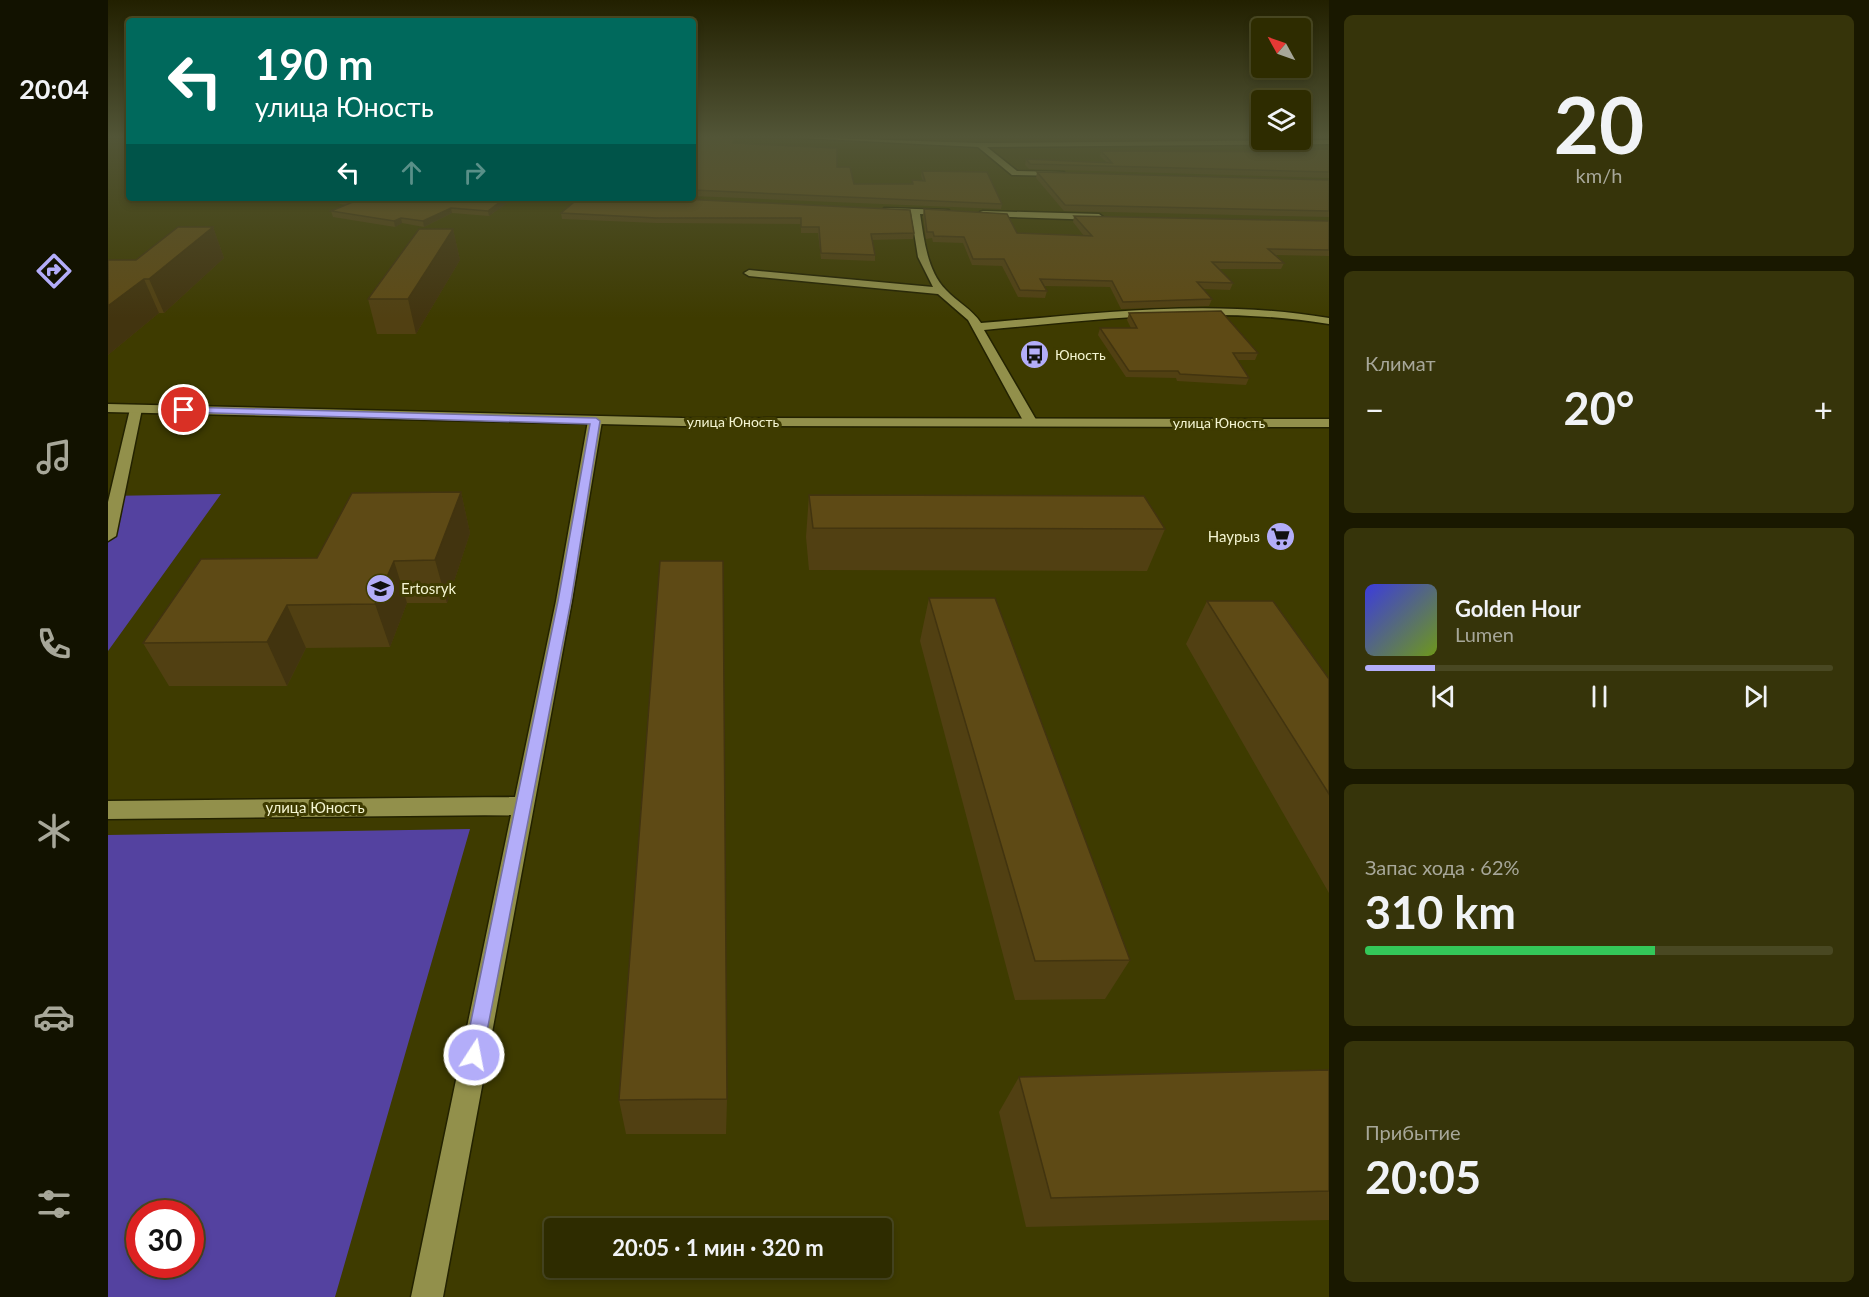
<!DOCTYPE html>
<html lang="ru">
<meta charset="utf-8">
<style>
body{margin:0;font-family:Lato,sans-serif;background:#36340a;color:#f1f3f6;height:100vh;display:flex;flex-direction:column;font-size:22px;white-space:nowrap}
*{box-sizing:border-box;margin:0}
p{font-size:20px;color:#a7a799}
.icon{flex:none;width:33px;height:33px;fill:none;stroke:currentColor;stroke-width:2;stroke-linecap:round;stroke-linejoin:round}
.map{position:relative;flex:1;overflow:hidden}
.side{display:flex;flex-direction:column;gap:15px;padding:15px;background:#191800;width:540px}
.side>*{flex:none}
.hud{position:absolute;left:18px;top:18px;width:570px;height:183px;border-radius:6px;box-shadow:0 3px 9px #0003,0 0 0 2px #494822;background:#00695c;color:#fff;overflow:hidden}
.needle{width:39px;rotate:310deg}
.fabs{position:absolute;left:1143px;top:18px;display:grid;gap:12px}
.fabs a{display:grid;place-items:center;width:60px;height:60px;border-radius:6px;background:#2e2c00;box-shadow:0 3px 9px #0003,0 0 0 2px #494822;font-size:30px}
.speed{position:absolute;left:18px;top:1200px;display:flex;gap:12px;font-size:30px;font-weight:700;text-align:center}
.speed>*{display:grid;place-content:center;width:78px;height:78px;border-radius:50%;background:#2e2c00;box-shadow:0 3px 9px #0003,0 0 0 2px #494822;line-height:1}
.speed .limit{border:9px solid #d22;background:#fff;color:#111}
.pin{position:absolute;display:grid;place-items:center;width:51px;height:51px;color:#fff;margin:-26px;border:3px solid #fff;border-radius:50%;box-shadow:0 2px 6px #0007}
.me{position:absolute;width:66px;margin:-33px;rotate:11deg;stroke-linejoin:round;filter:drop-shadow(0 0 4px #0008)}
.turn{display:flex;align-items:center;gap:21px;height:126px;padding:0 30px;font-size:27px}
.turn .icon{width:78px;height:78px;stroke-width:2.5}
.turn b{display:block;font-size:42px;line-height:51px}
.lanes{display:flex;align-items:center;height:57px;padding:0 30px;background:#0003;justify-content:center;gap:30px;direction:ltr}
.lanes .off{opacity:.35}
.big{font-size:45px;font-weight:700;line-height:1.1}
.side .tile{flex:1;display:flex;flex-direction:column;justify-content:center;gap:9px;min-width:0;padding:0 21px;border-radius:9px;background:#36340a}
.side .dial{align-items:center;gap:0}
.dial b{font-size:78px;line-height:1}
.song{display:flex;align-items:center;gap:18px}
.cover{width:72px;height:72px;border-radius:9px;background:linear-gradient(135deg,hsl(240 70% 55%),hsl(80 70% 35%))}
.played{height:6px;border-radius:3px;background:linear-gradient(90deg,#b3adf9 15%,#494822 15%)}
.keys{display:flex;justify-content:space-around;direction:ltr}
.heat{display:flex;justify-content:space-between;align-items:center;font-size:33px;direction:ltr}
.charge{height:9px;border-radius:4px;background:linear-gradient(90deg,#34c759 62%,#494822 0)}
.trip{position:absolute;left:436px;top:1218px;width:348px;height:60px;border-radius:6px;background:#2e2c00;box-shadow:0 3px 9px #0003,0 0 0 2px #494822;font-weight:700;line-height:60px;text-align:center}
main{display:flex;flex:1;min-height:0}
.tab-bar{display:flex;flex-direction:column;width:108px;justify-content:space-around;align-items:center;background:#121200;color:#a7a799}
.tab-bar .icon{width:42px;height:42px}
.tab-bar .active{color:#b3adf9}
.tab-bar b{font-size:27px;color:#f1f3f6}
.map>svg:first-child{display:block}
.green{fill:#5442a0;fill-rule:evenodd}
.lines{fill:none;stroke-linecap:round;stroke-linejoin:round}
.minor-casing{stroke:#232200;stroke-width:3}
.tertiary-casing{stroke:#232200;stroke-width:3}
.minor{fill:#92904b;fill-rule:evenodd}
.tertiary{fill:#92904b;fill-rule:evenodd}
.wall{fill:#514012}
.shaded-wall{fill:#42340f}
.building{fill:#5e4a15;stroke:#42340f;stroke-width:1.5}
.route{fill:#b3adf9;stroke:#7470a2;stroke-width:1.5}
.labels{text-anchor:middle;stroke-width:6;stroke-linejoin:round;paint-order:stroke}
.far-poi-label{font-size:14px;fill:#f4f5d1;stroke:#3e3b00;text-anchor:start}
.far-street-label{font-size:14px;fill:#f4f5d1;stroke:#3e3b00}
.poi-label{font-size:15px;fill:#f4f5d1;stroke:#3e3b00;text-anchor:end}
.street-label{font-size:15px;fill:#f4f5d1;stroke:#3e3b00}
</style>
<main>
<nav class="tab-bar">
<b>20:04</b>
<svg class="icon active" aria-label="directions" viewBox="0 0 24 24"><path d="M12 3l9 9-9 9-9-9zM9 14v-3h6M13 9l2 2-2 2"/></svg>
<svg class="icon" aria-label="music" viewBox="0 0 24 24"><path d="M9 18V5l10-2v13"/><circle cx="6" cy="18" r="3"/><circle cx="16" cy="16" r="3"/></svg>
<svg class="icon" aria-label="phone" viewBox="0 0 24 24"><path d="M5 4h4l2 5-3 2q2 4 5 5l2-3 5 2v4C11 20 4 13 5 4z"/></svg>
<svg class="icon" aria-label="climate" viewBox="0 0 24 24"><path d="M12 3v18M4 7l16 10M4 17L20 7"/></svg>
<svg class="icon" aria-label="car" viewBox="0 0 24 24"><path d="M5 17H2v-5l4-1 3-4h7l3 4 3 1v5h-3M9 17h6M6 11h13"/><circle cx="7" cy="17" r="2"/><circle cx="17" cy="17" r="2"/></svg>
<svg class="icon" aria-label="filters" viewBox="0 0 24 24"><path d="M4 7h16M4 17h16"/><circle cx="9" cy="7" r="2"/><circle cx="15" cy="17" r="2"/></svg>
</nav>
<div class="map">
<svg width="1221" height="1297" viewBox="0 0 1221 1297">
<rect width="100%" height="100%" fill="#3e3b00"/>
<path class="green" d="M 113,494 L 0,651 L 0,496 Z
M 362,829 L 227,1297 L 0,1297 L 0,835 ZM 32,1214 L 82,1214 L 82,1264 L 32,1264 Z"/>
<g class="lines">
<defs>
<path id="minor" d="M 657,136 L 872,143 L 1221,140 L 1221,144 L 879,147 L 909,171 L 956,172 L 956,176 L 953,176 L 904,175 L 870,147 Z
M 776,208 L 841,210 L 841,214 L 838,215 L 812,214 C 816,239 819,271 838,290 C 849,302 864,309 873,323 C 993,313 1100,298 1221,318 L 1221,324 C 1101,305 995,319 876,330 L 930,423 L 928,426 L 918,426 L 860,320 L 830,294 L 641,276 L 636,273 L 641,270 L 825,287 L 810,257 L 803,213 L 779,213 L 776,212 Z
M 875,211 L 991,214 L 995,217 L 991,220 L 872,216 L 872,212 Z
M 28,405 L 34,409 L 8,536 L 0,541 L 0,502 L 22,409 Z
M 487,417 L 494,421 L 464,601 L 335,1297 L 303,1297 L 403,815 L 0,819 L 0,801 L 407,797 L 448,601 L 480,421 Z"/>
<path id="tertiary" d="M 0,404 L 574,418 L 1221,419 L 1221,427 L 574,426 L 0,412 Z"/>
</defs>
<use href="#minor" class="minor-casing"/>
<use href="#tertiary" class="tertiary-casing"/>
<use href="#minor" class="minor"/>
<use href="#tertiary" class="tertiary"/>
</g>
<path class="wall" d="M 585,136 L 627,143 L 729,167 L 746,184 L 804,184 L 804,180 L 815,181 L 813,176 L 814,171 L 894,204 L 893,209 L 585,196 Z
M 1221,149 L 1221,178 L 921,169 L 917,165 L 918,159 L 998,162 L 992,156 L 993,151 L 1186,152 L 1187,150 Z
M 929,172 L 1221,180 L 1221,217 L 956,211 L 928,178 Z
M 207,198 L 406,198 L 381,216 L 344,213 L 316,227 L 294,223 L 287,227 L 225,217 L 223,211 L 237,205 Z
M 553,198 L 806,233 L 805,239 L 764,240 L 767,255 L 767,261 L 713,259 L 710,233 L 693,233 L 693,224 L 548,223 L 454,219 L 453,213 Z
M 816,209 L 909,233 L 976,236 L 965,222 L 966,216 L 1221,221 L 1221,256 L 1168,255 L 1176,263 L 1173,269 L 1111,269 L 1125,283 L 1122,290 L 1095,289 L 1104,299 L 1101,306 L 1013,309 L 1002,287 L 936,286 L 939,291 L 937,298 L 910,297 L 894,266 L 864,265 L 855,243 L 825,242 L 824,238 L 818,239 L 815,215 Z
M 105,227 L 116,258 L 56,313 L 51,313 L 0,355 L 0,260 L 28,260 Z
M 345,229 L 352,260 L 308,334 L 269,334 L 260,299 Z
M 1021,313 L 1150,353 L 1147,360 L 1129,360 L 1141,378 L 1138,385 L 1069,381 L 1068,378 L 1018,377 L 990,335 L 992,328 L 1023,328 L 1019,320 Z
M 353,492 L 362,533 L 339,603 L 299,603 L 282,647 L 198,648 L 179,686 L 61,686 L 35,643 L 209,558 Z
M 701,495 L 1057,529 L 1039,571 L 701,570 L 698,537 Z
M 821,598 L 1022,960 L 997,999 L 907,1000 L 812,641 Z
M 1099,601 L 1221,679 L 1221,893 L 1078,644 Z
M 1221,1070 L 1221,1220 L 918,1227 L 891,1112 L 911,1077 Z
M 619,1099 L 618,1134 L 518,1134 L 511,1100 Z"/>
<path class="shaded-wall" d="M 397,198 L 406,198 L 381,216 L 380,211 Z
M 343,208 L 344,213 L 316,227 L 315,221 Z
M 293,218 L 294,223 L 287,227 L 286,221 Z
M 105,227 L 116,258 L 56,313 L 41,279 Z
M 345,229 L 352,260 L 308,334 L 300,299 Z
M 36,279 L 51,313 L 0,355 L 0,306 Z
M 353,492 L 362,533 L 339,603 L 327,560 Z
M 286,561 L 299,603 L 282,647 L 267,604 Z
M 179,605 L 198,648 L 179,686 L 159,642 Z"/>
<path class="building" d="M 585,136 L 627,138 L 625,143 L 729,148 L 729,167 L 742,167 L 746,184 L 805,184 L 804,180 L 817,181 L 814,171 L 879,172 L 894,204 L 585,190 Z
M 1221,149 L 1221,172 L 922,164 L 918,159 L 1004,163 L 993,151 L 1191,152 L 1187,150 Z
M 929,172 L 1221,180 L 1221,211 L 957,205 Z
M 229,198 L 397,198 L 380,211 L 343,208 L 315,221 L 293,218 L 286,221 L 223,211 L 245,202 Z
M 471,198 L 553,198 L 802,210 L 806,233 L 763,234 L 767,255 L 713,253 L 711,227 L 693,227 L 693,218 L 548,218 L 453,213 Z
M 816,209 L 899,214 L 909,233 L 984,236 L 966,216 L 1221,221 L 1221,250 L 1160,249 L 1176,263 L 1104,262 L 1125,283 L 1089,282 L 1104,299 L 1015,302 L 1004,281 L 932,279 L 939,291 L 912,290 L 896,259 L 865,259 L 856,237 L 826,236 L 825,232 L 819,232 Z
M 70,227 L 105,227 L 41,279 L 36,279 L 0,306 L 0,260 L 28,260 Z
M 311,229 L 345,229 L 300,299 L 260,299 Z
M 1113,311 L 1150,353 L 1125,353 L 1141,378 L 1072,374 L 1070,371 L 1021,371 L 992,328 L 1029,328 L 1021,313 Z
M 353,492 L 327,560 L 286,561 L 267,604 L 179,605 L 159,642 L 35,643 L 93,559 L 209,558 L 244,493 Z
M 701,495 L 1036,496 L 1057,529 L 705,528 Z
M 552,561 L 615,561 L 619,1099 L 511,1100 Z
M 821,598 L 887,598 L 1022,960 L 927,961 Z
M 1099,601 L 1165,601 L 1221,679 L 1221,794 Z
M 1221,1070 L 1221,1191 L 943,1198 L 911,1077 Z"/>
<linearGradient id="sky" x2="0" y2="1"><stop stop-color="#222000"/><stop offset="0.43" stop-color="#525537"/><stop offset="1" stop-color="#525537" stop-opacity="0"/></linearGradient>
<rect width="1221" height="318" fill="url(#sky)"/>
<path class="route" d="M 76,407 L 488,418 L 492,421 L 463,601 L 373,1062 L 366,1065 L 359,1062 L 356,1055 L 450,601 L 482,424 L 72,412 L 71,410 Z"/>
<defs>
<symbol id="bus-disc" viewBox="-11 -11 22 22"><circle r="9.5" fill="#b3adf9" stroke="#3e3b00"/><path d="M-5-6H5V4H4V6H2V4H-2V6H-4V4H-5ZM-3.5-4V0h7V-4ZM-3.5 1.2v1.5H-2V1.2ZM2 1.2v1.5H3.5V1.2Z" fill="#111"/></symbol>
<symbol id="supermarket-disc" viewBox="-11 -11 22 22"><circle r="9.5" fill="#b3adf9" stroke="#3e3b00"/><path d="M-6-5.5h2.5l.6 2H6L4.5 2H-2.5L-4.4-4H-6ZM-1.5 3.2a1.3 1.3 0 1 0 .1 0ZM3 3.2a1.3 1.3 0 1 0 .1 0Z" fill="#111"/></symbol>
<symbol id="school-disc" viewBox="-11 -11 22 22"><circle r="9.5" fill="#b3adf9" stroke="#3e3b00"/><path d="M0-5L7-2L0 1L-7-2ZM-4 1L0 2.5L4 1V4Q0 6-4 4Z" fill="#111"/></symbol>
</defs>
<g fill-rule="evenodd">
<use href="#bus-disc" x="910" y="338" width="33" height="33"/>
<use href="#supermarket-disc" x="1156" y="520" width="33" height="33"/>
<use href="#school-disc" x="256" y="572" width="33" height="33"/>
</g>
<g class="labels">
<g class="far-poi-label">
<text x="947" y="360">Юность</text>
</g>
<g class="far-street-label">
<text x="625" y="427">улица Юность</text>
<text x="1111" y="428">улица Юность</text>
</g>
<g class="poi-label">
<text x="1152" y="542">Наурыз</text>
<text x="293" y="594" text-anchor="start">Ertosryk</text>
</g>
<g class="street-label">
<text x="207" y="813">улица Юность</text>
</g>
</g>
</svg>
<div class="fabs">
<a><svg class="needle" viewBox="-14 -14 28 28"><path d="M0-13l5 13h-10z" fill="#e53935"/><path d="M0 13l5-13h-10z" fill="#a7a799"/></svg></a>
<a><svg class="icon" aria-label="layers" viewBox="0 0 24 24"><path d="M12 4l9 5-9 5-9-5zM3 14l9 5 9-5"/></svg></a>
</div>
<div class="speed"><div class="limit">30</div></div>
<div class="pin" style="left:76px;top:410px;background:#d93025"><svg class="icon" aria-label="arrive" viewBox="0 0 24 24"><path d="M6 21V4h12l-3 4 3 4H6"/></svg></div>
<svg class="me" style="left:366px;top:1055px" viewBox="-20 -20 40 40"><circle r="17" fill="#b3adf9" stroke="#fff" stroke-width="3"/><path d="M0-11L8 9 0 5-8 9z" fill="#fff"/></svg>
<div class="trip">20:05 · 1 мин · 320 m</div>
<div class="hud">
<div class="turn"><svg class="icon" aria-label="left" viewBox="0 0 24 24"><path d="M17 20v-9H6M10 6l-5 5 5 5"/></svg><div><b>190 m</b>улица Юность</div></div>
<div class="lanes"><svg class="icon" aria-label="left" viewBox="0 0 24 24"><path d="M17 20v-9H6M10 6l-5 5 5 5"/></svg><svg class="icon off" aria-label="ahead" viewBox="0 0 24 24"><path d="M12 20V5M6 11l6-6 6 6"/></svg><svg class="icon off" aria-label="right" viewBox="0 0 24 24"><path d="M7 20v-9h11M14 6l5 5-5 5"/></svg></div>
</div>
</div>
<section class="side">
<div class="tile dial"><b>20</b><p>km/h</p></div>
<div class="tile"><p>Климат</p>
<div class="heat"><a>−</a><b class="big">20°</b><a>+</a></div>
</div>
<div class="tile">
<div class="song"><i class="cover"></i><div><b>Golden Hour</b><p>Lumen</p></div></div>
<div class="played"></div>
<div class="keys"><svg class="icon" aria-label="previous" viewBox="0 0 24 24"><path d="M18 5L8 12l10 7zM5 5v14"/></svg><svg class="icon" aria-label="pause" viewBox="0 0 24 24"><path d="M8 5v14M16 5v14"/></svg><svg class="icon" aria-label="next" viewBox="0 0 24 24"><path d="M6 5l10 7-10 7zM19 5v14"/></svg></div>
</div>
<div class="tile"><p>Запас хода · 62%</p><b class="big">310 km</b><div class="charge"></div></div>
<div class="tile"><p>Прибытие</p><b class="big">20:05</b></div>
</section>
</main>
